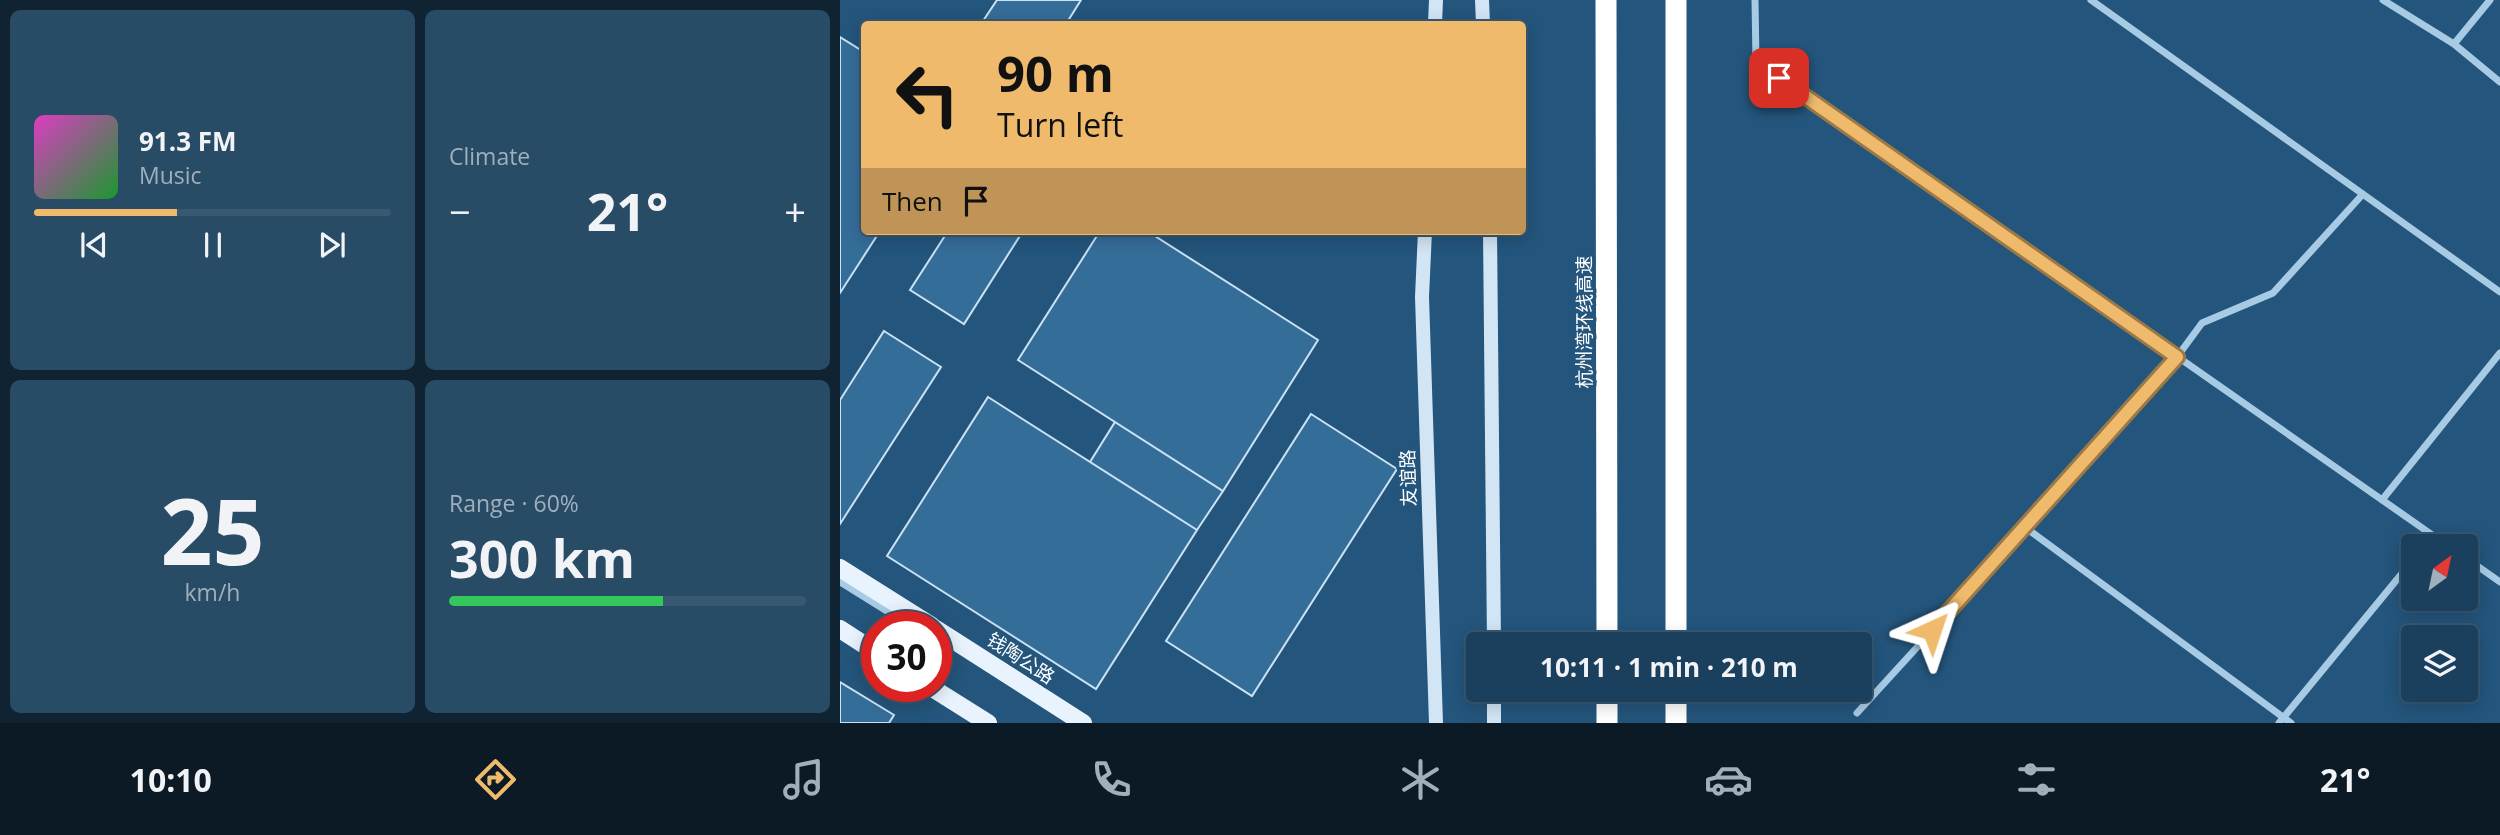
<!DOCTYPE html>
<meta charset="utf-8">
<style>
body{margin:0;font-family:"Open Sans","Noto Sans SC",sans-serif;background:#284b66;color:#f1f3f6;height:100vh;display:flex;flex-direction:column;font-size:26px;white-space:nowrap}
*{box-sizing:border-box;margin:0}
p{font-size:23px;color:#a0afbc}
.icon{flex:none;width:38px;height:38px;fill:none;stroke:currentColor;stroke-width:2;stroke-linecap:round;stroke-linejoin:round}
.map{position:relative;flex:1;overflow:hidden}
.drawer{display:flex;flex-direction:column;gap:10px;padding:10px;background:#0f2333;width:840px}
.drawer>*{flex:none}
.top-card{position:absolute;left:21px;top:21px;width:665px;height:214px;border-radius:7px;box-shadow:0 4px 18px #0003,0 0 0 2px #395972;background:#efba6c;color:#111;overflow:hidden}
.needle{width:46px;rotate:33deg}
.fabs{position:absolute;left:1561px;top:534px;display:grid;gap:14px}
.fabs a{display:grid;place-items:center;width:77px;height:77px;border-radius:7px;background:#1b405d;box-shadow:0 4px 18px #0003,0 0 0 2px #395972;font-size:35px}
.speed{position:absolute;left:21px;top:611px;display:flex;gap:14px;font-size:35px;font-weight:700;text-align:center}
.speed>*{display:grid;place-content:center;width:91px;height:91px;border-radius:50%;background:#1b405d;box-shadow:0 4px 18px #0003,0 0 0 2px #395972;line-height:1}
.speed .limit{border:10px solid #d22;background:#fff;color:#111}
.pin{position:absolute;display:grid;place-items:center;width:60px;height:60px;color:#fff;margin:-30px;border-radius:14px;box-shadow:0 4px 10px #0006}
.me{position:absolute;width:77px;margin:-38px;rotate:42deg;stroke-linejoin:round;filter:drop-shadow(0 0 5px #0008)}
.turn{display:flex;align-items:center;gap:24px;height:147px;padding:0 21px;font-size:32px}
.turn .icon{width:91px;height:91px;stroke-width:2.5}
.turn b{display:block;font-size:49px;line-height:60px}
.then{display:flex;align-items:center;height:66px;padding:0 21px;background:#0003;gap:14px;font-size:26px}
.big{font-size:52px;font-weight:700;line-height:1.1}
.drawer .card{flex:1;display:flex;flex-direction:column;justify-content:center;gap:10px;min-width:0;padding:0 24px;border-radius:10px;background:#284b66}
.drawer .dial{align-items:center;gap:0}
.dial b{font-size:91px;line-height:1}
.song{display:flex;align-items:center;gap:21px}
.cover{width:84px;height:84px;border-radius:10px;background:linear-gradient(135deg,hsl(310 70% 55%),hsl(130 70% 35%))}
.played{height:7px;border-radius:4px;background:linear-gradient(90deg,#efba6c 40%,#395972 40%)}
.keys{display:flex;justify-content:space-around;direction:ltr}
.heat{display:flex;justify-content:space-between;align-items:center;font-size:38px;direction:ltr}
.charge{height:10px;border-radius:5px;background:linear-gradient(90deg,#34c759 60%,#395972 0)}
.drawer .tiles{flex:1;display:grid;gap:10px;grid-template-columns:repeat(2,1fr)}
.trip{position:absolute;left:626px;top:632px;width:406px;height:70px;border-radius:7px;background:#1b405d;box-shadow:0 4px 18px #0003,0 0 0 2px #395972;font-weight:700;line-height:70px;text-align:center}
.menu{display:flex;height:112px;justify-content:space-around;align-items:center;background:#0b1a25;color:#a0afbc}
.menu .icon{width:49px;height:49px}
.menu .on{color:#efba6c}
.menu b{font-size:32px;color:#f1f3f6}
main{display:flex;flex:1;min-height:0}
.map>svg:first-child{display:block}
.building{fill:#356d99;stroke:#cbe2f4;stroke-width:2}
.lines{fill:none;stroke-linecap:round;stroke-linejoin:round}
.minor{stroke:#a8cbe5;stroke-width:7}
.tertiary{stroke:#a8cbe5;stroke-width:12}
.secondary{stroke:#d2e5f5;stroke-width:14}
.primary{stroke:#e9f3fd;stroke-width:18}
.motorway{stroke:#fff;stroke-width:21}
.route-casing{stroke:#9b7946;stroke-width:18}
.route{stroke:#efba6c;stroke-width:12}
.labels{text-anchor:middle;stroke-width:7;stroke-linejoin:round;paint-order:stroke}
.street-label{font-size:19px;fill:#fff;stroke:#24557c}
</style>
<main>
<section class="drawer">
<div class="tiles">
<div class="card">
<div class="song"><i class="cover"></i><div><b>91.3 FM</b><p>Music</p></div></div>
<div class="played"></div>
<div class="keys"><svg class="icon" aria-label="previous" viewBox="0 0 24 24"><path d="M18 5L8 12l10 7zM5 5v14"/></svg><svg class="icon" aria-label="pause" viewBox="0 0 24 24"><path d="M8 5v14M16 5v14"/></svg><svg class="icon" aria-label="next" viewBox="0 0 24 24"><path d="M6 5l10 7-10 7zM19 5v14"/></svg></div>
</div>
<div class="card"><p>Climate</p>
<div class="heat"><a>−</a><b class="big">21°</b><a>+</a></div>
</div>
<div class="card dial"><b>25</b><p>km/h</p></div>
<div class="card"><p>Range · 60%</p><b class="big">300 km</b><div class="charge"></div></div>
</div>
</section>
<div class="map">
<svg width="1660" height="723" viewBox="0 0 1660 723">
<rect width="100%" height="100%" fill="#24557c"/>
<path class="building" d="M 157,0 L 241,0 L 226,24 L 141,24 Z
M 0,37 L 24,52 L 24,231 L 40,231 L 0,293 Z
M 108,231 L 183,231 L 124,324 L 70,290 Z
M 260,231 L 307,231 L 478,340 L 383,491 L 178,360 Z
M 44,331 L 101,367 L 0,524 L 0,400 Z
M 148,397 L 357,530 L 256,689 L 47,556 Z
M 471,414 L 557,469 L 412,696 L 326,641 Z
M 275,422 L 383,491 L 357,530 L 250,462 Z
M 0,682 L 54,715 L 49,723 L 0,723 Z"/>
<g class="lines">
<path class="minor" d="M 915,0 L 916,62 L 1608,546
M 1251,0 L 1660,292
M 1543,0 L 1614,44 L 1660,82
M 1614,44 L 1650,0
M 1542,500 L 1660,353
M 1186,528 L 1451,723
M 1585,546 L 1593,536
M 1626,558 L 1660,582
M 1017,713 L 1186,528 L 1337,357 L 1362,323 L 1433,293 L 1523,194
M 1439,723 L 1573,560"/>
<path class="tertiary" d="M 0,579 L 53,612"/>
<path class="secondary" d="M 642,0 L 643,24
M 595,24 L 596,0
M 585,231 L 582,297 L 596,723
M 650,231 L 654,644
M 654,690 L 654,723"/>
<path class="primary" d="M 0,568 L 92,626
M 0,629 L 37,653
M 96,629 L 243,723
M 89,686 L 148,723"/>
<path class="motorway" d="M 766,0 L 767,644
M 836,644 L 836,0
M 767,690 L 767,723
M 836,723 L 836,690"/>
</g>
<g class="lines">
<defs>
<path id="route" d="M 939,78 L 1337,357 L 1092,630"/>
</defs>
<use href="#route" class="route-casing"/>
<use href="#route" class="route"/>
</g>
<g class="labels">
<g class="street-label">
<text transform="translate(744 322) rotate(-90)" y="7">杭州湾环线高速</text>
<text transform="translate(568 478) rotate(-92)" y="7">友谊路</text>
<text transform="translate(181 658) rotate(33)" y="7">钱陶公路</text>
</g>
</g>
</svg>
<div class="fabs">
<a><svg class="needle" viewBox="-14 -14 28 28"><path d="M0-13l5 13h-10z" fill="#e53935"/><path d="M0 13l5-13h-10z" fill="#a0afbc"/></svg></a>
<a><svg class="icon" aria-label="layers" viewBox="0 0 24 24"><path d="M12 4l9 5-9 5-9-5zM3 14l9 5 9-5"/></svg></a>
</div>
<div class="speed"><div class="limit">30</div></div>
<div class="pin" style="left:939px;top:78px;background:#d93025"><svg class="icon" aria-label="arrive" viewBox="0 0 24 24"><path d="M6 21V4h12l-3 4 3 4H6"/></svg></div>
<svg class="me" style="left:1092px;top:630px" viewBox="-20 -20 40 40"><path d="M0-17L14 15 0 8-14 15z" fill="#efba6c" stroke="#fff" stroke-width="4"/></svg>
<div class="trip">10:11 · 1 min · 210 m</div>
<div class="top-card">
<div class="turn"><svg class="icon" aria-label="left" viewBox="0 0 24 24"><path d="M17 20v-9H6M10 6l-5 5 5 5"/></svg><div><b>90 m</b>Turn left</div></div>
<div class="then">Then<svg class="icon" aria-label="arrive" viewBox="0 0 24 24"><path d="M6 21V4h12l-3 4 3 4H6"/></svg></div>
</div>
</div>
</main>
<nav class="menu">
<b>10:10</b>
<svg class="icon on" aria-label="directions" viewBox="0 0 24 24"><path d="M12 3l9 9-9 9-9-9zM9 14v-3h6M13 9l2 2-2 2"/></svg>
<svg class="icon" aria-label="music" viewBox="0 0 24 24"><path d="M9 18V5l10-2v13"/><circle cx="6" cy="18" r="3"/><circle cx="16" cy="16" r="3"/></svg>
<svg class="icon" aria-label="phone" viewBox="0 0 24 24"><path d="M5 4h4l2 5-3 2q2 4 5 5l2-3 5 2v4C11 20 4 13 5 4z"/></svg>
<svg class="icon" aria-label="climate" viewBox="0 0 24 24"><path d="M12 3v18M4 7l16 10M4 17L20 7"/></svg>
<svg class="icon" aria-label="car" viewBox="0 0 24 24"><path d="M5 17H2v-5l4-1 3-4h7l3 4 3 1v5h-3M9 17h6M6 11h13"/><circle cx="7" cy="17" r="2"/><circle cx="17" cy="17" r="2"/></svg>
<svg class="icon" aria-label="filters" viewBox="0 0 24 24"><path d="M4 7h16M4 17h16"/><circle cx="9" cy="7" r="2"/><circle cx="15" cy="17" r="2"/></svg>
<b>21°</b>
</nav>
